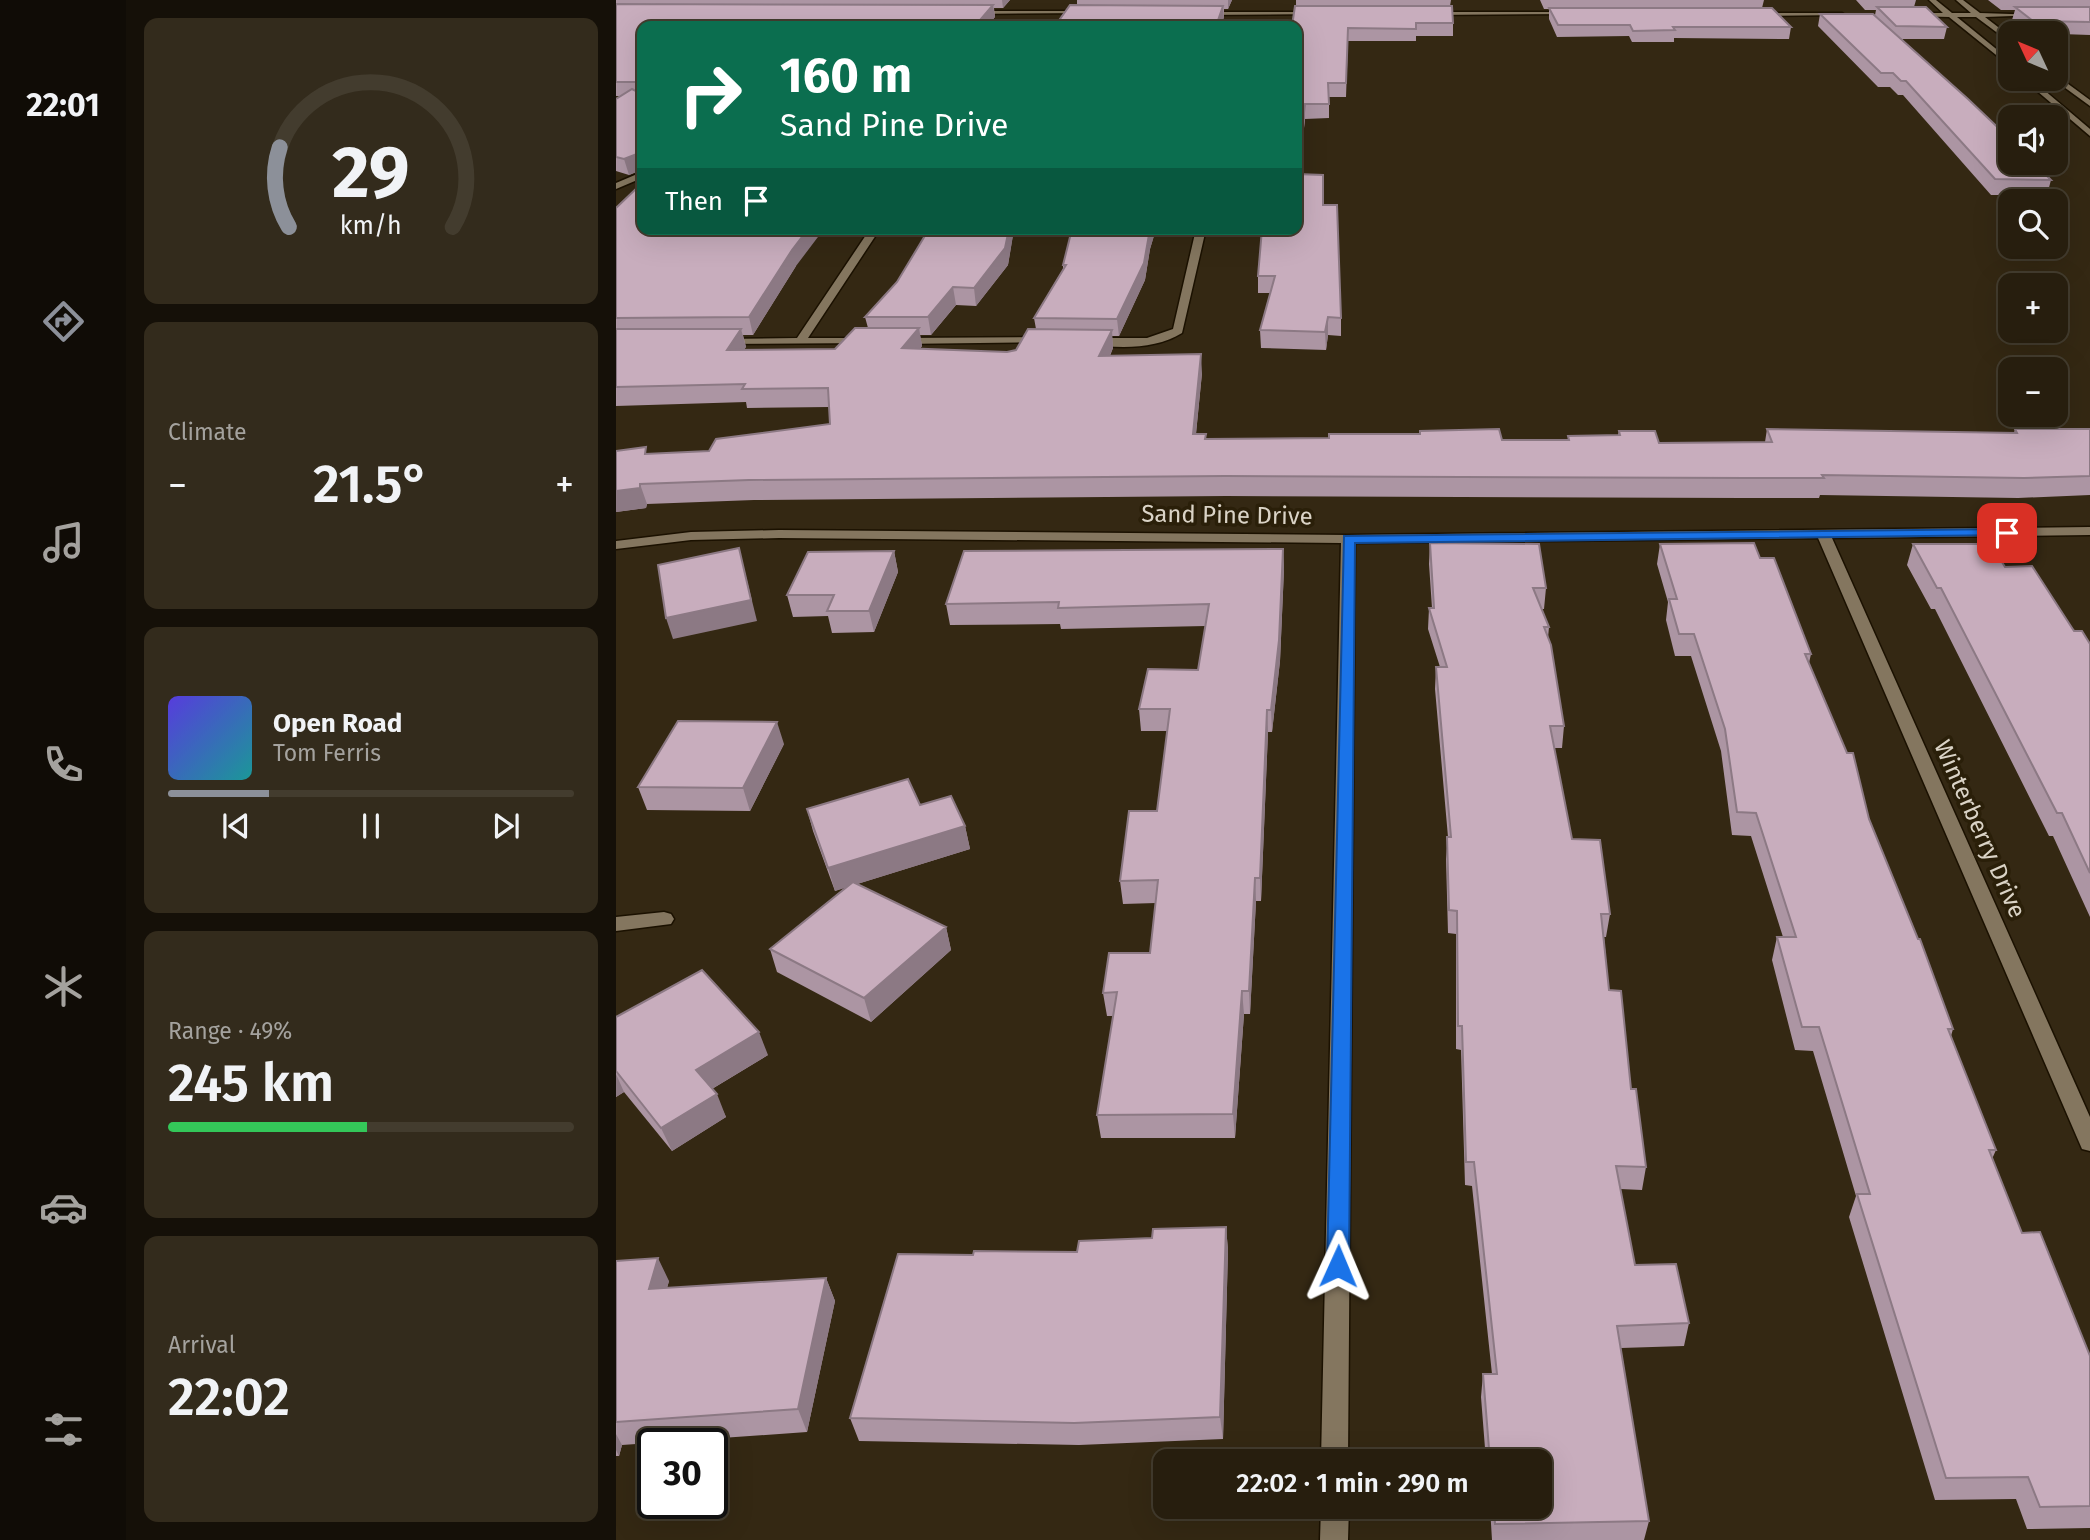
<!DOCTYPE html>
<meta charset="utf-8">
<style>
body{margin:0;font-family:"Fira Sans",sans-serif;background:#332b1c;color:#f1f3f6;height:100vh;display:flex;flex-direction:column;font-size:26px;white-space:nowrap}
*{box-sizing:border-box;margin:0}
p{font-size:23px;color:#a4a29e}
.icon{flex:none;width:38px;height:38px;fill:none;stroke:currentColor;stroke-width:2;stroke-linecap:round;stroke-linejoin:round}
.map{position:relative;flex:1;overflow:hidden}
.drawer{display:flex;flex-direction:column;gap:18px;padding:18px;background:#151008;width:490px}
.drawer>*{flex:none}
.banner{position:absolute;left:21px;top:21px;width:665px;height:214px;border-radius:14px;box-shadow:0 7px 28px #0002,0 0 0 2px #433c2e;background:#0b6e4f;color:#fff;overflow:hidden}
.needle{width:46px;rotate:314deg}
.controls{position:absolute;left:1382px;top:21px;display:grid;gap:14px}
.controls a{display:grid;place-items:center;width:70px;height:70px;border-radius:14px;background:#271e0e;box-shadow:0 7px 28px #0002,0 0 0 2px #433c2e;font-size:35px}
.speed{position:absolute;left:21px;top:1428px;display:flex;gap:14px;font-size:35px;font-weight:700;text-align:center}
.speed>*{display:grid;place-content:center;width:91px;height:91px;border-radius:50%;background:#271e0e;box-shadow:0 7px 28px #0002,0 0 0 2px #433c2e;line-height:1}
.speed .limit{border:4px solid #111;border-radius:10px;background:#fff;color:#111}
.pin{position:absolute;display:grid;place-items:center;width:60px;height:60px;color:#fff;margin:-30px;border-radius:14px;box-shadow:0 4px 10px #0006}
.me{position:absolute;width:77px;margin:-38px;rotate:1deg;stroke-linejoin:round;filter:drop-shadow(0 0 5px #0008)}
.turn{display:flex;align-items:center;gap:24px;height:147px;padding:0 28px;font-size:32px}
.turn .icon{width:91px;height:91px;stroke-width:2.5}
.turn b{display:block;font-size:49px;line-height:60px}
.then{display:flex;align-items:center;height:66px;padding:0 28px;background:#0003;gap:14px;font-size:26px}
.big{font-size:52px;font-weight:600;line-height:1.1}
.drawer .widget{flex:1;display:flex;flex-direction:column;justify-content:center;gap:10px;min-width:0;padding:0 24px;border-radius:14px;background:#332b1c}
.drawer .dial{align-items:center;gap:0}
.dial svg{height:182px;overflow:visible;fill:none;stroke:#433c2e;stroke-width:7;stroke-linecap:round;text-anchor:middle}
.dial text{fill:#f1f3f6;stroke:none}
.song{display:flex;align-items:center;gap:21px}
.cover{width:84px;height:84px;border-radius:10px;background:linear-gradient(135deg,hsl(250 70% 55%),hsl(180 70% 35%))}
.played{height:7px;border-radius:4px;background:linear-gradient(90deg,#8c9099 25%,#433c2e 25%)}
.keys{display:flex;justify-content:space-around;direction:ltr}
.heat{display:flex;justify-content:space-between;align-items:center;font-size:38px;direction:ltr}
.charge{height:10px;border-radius:5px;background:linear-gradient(90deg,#34c759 49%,#433c2e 0)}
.trip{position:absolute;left:537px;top:1449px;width:399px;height:70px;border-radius:14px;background:#271e0e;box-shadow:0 7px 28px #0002,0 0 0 2px #433c2e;font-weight:600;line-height:70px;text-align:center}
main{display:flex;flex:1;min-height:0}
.menu{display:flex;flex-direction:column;width:126px;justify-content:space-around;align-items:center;background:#100c06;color:#a4a29e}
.menu .icon{width:49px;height:49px}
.menu .current{color:#8c9099}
.menu b{font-size:32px;color:#f1f3f6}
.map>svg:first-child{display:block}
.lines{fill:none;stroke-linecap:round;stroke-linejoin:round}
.minor-casing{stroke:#1b1100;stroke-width:3}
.minor{fill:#84765f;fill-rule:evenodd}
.wall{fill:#ac95a3}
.shaded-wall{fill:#8c7984}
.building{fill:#c8adbd;stroke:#8c7984;stroke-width:2}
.route{fill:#1a73e8;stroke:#114b97;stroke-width:2}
.labels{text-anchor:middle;stroke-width:7;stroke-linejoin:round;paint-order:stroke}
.street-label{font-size:24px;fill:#dad3c6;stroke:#2a1f09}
</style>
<main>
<nav class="menu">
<b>22:01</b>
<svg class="icon current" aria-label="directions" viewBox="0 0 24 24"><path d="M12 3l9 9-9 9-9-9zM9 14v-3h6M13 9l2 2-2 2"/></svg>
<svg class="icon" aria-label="music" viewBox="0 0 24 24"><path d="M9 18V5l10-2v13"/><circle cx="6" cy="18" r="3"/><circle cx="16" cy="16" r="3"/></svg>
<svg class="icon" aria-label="phone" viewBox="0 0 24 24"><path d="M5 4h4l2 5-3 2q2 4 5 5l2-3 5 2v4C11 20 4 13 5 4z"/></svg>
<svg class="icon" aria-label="climate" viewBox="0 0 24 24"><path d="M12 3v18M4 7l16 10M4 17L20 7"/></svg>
<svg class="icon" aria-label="car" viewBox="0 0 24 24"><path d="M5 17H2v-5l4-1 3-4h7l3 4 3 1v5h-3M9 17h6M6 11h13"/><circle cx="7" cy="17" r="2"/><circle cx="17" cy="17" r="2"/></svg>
<svg class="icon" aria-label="filters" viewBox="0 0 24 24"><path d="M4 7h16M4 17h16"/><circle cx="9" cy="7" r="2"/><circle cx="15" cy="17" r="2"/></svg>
</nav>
<section class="drawer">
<div class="widget dial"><svg viewBox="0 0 100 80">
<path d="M14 69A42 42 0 1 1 86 69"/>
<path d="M14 69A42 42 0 0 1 10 34" stroke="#8c9099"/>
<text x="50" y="56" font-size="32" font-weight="700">29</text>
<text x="50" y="72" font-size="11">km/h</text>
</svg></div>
<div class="widget"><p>Climate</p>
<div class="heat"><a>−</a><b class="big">21.5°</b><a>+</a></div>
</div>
<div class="widget">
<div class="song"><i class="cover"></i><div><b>Open Road</b><p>Tom Ferris</p></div></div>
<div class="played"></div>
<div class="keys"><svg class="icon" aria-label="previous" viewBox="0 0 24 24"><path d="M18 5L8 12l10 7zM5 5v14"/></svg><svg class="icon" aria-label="pause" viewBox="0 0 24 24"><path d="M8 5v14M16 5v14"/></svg><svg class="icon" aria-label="next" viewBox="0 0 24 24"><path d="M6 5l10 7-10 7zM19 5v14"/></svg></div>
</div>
<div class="widget"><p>Range · 49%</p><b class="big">245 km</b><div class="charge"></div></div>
<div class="widget"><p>Arrival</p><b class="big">22:02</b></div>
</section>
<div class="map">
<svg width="1474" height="1540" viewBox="0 0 1474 1540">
<rect width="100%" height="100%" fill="#342813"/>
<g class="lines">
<defs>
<path id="minor" d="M 1313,0 L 1320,0 L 1336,13 L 1355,13 L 1340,0 L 1347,0 L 1364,13 L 1425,15 L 1369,17 L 1395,37 L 1395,43 L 1360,17 L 1341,17 L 1395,61 L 1395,67 L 1333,17 L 1294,16 L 1296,13 L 1327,13 Z
M 354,11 L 470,11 L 473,13 L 352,14 Z
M 585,12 L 701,12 L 704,14 L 583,15 Z
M 813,12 L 956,12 L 959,14 L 811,15 Z
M 1142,13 L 1226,13 L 1229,15 L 1140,16 Z
M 1440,75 L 1474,100 L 1474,106 L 1437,79 L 1440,79 Z
M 1407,79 L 1415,79 L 1474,129 L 1474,136 Z
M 26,172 L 26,178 L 0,189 L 0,183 Z
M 254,229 L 264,229 L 192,338 L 249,338 L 255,341 L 253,343 L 102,344 L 102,340 L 106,339 L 181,338 Z
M 580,229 L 590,229 L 566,333 C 539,350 499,349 469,343 L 467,341 L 473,338 L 531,338 L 557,329 Z
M 428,337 L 432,338 L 432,342 L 284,344 L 278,341 L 284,338 Z
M 1474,527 L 1474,535 L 1216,538 L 1474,1117 L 1474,1151 L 1466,1149 L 1463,1142 L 1202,538 L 739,543 L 732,1461 L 705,1461 L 725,543 L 163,538 L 75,540 L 0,549 L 0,541 L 75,532 L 163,530 L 732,535 Z
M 48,912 L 55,914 L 58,919 L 55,924 L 0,931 L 0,917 Z
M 705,1507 L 733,1507 L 732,1540 L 704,1540 Z"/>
</defs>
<use href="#minor" class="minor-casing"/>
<use href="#minor" class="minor"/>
</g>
<path class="wall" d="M 0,0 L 394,0 L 387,8 L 378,8 L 379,17 L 371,26 L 26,26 L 26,170 L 25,170 L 13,175 L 0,171 L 0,99 L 5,96 L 0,96 Z
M 461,0 L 616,0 L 612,9 L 608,9 L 608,18 L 461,5 Z
M 680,0 L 835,0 L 834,6 L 837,23 L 837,36 L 800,36 L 800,41 L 732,41 L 730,97 L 713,97 L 713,118 L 689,119 L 683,174 L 707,205 L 725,318 L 725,336 L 712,335 L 710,350 L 645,348 L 644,330 L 654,293 L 642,293 L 642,276 L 681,229 Z
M 924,0 L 1148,0 L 1146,8 L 1175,27 L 1173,39 L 1058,38 L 1058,42 L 1016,42 L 1013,36 L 941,37 L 933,19 L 933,9 L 928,9 Z
M 1240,0 L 1300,0 L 1298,7 L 1331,27 L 1328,39 L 1286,39 L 1435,180 L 1431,195 L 1375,195 L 1287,95 L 1282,95 L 1274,87 L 1262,87 L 1202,26 L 1204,14 L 1259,15 L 1260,10 L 1249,10 Z
M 1372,0 L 1474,0 L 1474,35 L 1414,33 L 1396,20 L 1399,10 L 1385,10 Z
M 0,208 L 180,266 L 137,335 L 127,335 L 130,347 L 127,350 L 219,349 L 252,328 L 249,317 L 281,282 L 313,229 L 398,229 L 392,265 L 360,306 L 340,305 L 315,335 L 304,335 L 306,346 L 304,349 L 391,352 L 400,350 L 420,329 L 418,318 L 447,269 L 447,265 L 456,229 L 540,229 L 534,249 L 529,280 L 503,336 L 496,336 L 497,348 L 494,356 L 586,373 L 580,434 L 590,434 L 590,439 L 713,438 L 804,434 L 804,431 L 886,440 L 952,440 L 952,436 L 1002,435 L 1003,431 L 1043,443 L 1149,442 L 1151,429 L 1398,433 L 1399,429 L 1474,429 L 1474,495 L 1402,498 L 1204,495 L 1203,498 L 1128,498 L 610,496 L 138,500 L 31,504 L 30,508 L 0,512 L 0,451 L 32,454 L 93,451 L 214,424 L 213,407 L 131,408 L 130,402 L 0,406 Z
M 814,543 L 930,588 L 928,609 L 926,609 L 933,627 L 932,638 L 948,726 L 946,748 L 938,748 L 956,839 L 994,914 L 990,937 L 988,937 L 993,990 L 1015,1089 L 1030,1167 L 1026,1190 L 1004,1189 L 1019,1265 L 1073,1323 L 1068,1346 L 1005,1348 L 1033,1521 L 1028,1540 L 876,1540 L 874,1507 L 924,1507 L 924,1461 L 870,1461 L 865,1397 L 867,1374 L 876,1374 L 856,1186 L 849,1185 L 845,1050 L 840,1049 L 840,934 L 832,933 L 830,859 L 832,837 L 819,689 L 820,667 L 824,667 L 812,629 L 813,608 L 816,608 L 813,564 Z
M 1044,544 L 1144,558 L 1195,654 L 1193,663 L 1253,819 L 1337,1029 L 1335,1036 L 1380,1150 L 1376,1159 L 1406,1233 L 1474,1356 L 1474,1528 L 1411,1529 L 1400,1499 L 1319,1500 L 1233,1217 L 1240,1196 L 1197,1051 L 1179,1050 L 1156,960 L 1161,937 L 1167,937 L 1135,836 L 1116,835 L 1105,751 L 1075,656 L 1059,656 L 1050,620 L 1052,602 L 1041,564 Z
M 1297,544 L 1389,567 L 1474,644 L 1474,917 L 1437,836 L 1433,836 L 1319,609 L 1315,609 L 1291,565 Z
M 667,549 L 668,569 L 664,661 L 656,732 L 652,732 L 645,901 L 640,901 L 634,1014 L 628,1014 L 619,1138 L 485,1138 L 481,1115 L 497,1016 L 491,1016 L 487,993 L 534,953 L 540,903 L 507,904 L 504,881 L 541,811 L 551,731 L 525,731 L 523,709 L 582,670 L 590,626 L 445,629 L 444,624 L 334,625 L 330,604 Z
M 278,551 L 282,572 L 258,632 L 216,633 L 212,616 L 177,617 L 171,595 Z
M 168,744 L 134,811 L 31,810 L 22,787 Z
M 304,805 L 349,826 L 354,849 L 241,884 L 330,927 L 335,950 L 255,1022 L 161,972 L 154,949 L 230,887 L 219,891 L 197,831 L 191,809 Z
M 0,1017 L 152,1055 L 96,1089 L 110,1117 L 56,1151 L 8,1092 L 0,1097 Z
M 610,1227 L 612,1250 L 607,1439 L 463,1445 L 243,1441 L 234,1418 L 357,1255 L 461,1252 Z
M 0,1261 L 53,1281 L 51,1288 L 210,1278 L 219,1301 L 191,1432 L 6,1445 L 3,1456 L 0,1456 Z"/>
<path class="shaded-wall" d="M 386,0 L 394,0 L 387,8 Z
M 612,0 L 616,0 L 612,9 Z
M 377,5 L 379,17 L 371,26 L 359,26 Z
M 607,6 L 608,18 L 605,26 L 600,26 Z
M 689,104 L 689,119 L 681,189 L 681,174 Z
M 21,154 L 25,170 L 13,175 L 8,159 Z
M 192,229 L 208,229 L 180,266 L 137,335 L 133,317 L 176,250 Z
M 393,229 L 398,229 L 392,265 L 360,306 L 358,288 Z
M 534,229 L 540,229 L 534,249 L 529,280 L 503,336 L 501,319 Z
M 337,287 L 340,305 L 315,335 L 312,317 Z
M 712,317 L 712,335 L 710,350 L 709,332 Z
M 303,328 L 306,346 L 290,366 L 286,348 Z
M 125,329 L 130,347 L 116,369 L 111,350 Z
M 496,330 L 497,348 L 485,374 L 483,356 Z
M 585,354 L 586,373 L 578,453 L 577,434 Z
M 24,484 L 31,504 L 30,508 L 0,512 L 0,491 Z
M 123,548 L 141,621 L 57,639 L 50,618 Z
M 667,549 L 668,569 L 664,661 L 656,732 L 655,710 Z
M 278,551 L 282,572 L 258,632 L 253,611 Z
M 651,710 L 652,732 L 645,901 L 644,878 Z
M 161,722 L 168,744 L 134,811 L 127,788 Z
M 349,826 L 354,849 L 219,891 L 212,868 Z
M 639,878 L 640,901 L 634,1014 L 633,991 Z
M 330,927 L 335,950 L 255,1022 L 248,998 Z
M 626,991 L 628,1014 L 619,1138 L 617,1114 Z
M 143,1032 L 152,1055 L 89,1093 L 80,1070 Z
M 0,1074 L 8,1092 L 0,1097 Z
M 101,1094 L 110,1117 L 56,1151 L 45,1128 Z
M 610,1227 L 612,1250 L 607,1439 L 604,1417 Z
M 42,1258 L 53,1281 L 44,1312 L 33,1289 Z
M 210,1278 L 219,1301 L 191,1432 L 182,1409 Z
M 0,1434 L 6,1445 L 3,1456 L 0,1450 Z"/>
<path class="building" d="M 0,4 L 377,5 L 359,26 L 26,26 L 26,82 L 0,82 Z
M 454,5 L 607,6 L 600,26 L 439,26 Z
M 679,6 L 836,6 L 837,23 L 800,23 L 800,29 L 732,28 L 730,83 L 712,83 L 713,104 L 689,104 L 681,174 L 707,175 L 707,205 L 721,205 L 725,318 L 712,317 L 709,332 L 644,330 L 659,276 L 642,276 L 646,229 L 681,229 L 681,26 L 676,26 Z
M 1261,7 L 1310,7 L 1331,27 L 1280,26 Z
M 1399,7 L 1474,7 L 1474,22 L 1417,21 Z
M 933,8 L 1156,8 L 1175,27 L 1057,27 L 1059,30 L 1017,31 L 1014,25 L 942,25 Z
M 1204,14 L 1257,14 L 1352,99 L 1395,140 L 1395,163 L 1418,163 L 1435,180 L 1379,179 L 1290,81 L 1285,81 L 1277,73 L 1265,73 Z
M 16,89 L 26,94 L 26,155 L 24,157 L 21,154 L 8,159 L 0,157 L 0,99 Z
M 26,183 L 26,229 L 192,229 L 176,250 L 133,317 L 0,318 L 0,208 Z
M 313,229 L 393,229 L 389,248 L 358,288 L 337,287 L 312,317 L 249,317 L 281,282 Z
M 456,229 L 534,229 L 528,263 L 501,319 L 418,318 L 450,265 L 447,265 Z
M 239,328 L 303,328 L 286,348 L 391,352 L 400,350 L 412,329 L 496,330 L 483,356 L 585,354 L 577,434 L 590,434 L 589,439 L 713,438 L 713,434 L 804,434 L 804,431 L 883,429 L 886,440 L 953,440 L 952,436 L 1004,435 L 1003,431 L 1039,431 L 1043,443 L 1156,442 L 1151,429 L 1401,433 L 1399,429 L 1474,429 L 1474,476 L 1408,478 L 1206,475 L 1208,478 L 1131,478 L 609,476 L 133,480 L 24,484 L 24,488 L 0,491 L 0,451 L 30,447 L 29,454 L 93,451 L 100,439 L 214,424 L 212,388 L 126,389 L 129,384 L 0,387 L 0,329 L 125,329 L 111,350 L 219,349 Z
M 814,543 L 923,544 L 930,588 L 917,588 L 933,627 L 928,627 L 935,645 L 948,726 L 934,726 L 956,839 L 984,840 L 994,914 L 985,914 L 993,990 L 1005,991 L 1015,1089 L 1020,1089 L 1030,1167 L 1000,1166 L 1019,1265 L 1060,1264 L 1073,1323 L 1001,1326 L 1033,1521 L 879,1524 L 878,1507 L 924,1507 L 924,1461 L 874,1461 L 867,1374 L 881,1374 L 858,1162 L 850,1162 L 846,1026 L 842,1026 L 841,911 L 833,910 L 831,837 L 835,837 L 820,667 L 831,667 L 813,608 L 818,608 Z
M 1138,543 L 1144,558 L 1158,558 L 1195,654 L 1189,654 L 1231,753 L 1237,753 L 1253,819 L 1302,939 L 1304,939 L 1337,1029 L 1332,1029 L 1380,1150 L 1373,1150 L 1406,1233 L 1424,1232 L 1474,1356 L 1474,1506 L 1424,1507 L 1412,1477 L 1330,1478 L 1241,1194 L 1254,1194 L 1203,1027 L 1186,1027 L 1161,937 L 1180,937 L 1140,813 L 1121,812 L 1109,729 L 1078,634 L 1063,634 L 1053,599 L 1061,599 L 1044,544 Z
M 1297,544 L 1375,544 L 1389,567 L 1416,566 L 1458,631 L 1466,631 L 1474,644 L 1474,873 L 1446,813 L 1441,813 L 1325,588 L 1321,588 Z
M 123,548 L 135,600 L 50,618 L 42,565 Z
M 667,549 L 663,640 L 655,710 L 651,710 L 644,878 L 639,878 L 633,991 L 626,991 L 617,1114 L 481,1115 L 501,992 L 487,993 L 493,953 L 534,953 L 542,880 L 504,881 L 513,811 L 541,811 L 554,709 L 523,709 L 532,669 L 582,670 L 593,604 L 442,608 L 443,602 L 330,604 L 348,551 Z
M 278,551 L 253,611 L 211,611 L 218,595 L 171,595 L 192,552 Z
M 62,721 L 161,722 L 127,788 L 22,787 Z
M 292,779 L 304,805 L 335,796 L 349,826 L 212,868 L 191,809 Z
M 237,882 L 330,927 L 248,998 L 154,949 Z
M 86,970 L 143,1032 L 80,1070 L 101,1094 L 45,1128 L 0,1071 L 0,1017 Z
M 610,1227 L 604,1417 L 458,1423 L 234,1418 L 282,1254 L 357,1255 L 358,1251 L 461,1252 L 463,1241 L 536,1238 L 537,1229 Z
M 42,1258 L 33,1289 L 210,1278 L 182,1409 L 0,1422 L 0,1261 Z"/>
<path class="route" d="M 1391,529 L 1395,530 L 1395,535 L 739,543 L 733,1266 L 730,1272 L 722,1275 L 714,1272 L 711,1266 L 728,536 Z"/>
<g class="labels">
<g class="street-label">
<text transform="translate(611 515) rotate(1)" y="8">Sand Pine Drive</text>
<text transform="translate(1364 829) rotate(66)" y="8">Winterberry Drive</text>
</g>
</g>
</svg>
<div class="controls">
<a><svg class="needle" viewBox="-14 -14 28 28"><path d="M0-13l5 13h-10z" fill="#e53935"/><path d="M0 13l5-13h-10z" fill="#a4a29e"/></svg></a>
<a><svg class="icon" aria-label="sound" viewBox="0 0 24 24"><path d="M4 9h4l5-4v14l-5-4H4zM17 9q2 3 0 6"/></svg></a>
<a><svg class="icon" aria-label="search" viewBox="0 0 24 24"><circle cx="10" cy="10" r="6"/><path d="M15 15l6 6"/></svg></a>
<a>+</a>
<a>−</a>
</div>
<div class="speed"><div class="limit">30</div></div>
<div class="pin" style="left:1391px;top:533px;background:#d93025"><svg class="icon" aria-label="arrive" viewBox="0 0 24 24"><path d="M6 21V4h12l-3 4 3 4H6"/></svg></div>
<svg class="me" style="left:722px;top:1266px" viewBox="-20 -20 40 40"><path d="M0-17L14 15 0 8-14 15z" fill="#1a73e8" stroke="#fff" stroke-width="4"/></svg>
<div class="trip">22:02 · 1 min · 290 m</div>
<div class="banner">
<div class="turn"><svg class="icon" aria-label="right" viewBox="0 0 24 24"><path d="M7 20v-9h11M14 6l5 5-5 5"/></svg><div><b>160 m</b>Sand Pine Drive</div></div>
<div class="then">Then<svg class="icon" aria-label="arrive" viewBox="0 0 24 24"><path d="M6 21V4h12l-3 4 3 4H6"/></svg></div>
</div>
</div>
</main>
